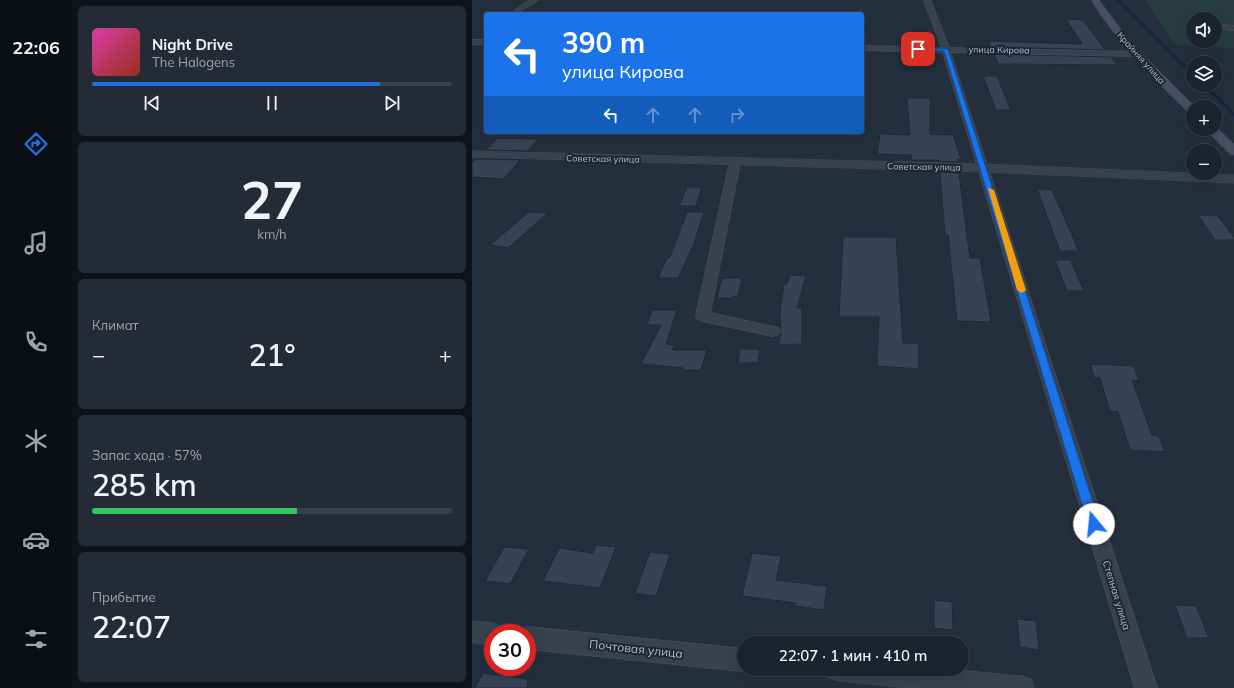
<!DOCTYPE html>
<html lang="ru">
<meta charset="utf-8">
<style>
body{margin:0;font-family:Mulish,sans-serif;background:#242b36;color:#f1f3f6;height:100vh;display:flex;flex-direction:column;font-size:15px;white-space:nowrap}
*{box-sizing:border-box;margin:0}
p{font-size:13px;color:#a0a4aa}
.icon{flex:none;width:22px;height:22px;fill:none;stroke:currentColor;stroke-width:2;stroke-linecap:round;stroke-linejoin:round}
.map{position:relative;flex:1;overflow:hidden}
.sheet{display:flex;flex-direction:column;gap:6px;padding:6px;background:#0f1319;width:400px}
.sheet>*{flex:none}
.top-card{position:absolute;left:12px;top:12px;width:380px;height:122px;border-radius:4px;box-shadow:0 4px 16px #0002,0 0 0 1px #39404a;background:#1a73e8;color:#fff;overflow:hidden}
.controls{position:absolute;left:714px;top:12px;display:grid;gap:8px}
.controls a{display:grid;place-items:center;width:36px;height:36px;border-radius:50%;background:#1b232e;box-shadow:0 4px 16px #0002,0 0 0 1px #39404a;font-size:20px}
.speed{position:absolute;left:12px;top:624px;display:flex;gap:8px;font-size:20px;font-weight:700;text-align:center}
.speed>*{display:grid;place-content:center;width:52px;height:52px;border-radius:50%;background:#1b232e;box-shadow:0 4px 16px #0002,0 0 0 1px #39404a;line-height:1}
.speed .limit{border:6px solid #d22;background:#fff;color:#111}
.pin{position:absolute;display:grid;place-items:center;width:34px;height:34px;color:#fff;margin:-17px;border-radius:8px;box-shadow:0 2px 6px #0006}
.me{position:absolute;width:44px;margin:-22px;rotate:343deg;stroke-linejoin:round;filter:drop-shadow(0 0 3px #0008)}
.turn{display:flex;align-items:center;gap:14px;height:84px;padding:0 12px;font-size:18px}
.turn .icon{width:52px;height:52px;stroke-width:2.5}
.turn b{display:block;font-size:28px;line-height:34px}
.lanes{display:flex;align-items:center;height:38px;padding:0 12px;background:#0003;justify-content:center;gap:20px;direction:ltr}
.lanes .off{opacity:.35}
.big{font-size:30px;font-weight:600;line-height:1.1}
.sheet .card{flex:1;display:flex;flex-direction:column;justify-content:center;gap:6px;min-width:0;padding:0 14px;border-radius:6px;background:#242b36}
.sheet .dial{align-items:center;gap:0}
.dial b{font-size:52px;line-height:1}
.song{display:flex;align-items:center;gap:12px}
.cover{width:48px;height:48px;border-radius:6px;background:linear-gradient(135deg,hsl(320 70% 55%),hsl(10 70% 35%))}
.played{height:4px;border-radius:2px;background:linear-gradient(90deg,#1a73e8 80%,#39404a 80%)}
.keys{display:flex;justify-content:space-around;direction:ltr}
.heat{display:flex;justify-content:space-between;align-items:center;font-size:22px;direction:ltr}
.charge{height:6px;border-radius:3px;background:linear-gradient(90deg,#34c759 57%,#39404a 0)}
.trip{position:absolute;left:265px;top:636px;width:232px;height:40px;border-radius:20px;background:#1b232e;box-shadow:0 4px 16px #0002,0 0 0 1px #39404a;font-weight:600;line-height:40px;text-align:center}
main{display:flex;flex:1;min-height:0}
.tab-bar{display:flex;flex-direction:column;width:72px;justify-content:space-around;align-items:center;background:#0b0e12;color:#a0a4aa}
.tab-bar .icon{width:28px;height:28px}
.tab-bar .on{color:#1a73e8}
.tab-bar b{font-size:18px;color:#f1f3f6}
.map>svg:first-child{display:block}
.green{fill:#263c3f;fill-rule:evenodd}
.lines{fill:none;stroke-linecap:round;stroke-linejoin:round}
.stream-far1{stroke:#17263c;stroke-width:2.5}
.stream{stroke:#17263c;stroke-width:3}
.building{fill:#364354;stroke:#1f2835}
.minor-casing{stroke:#414a57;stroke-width:2}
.tertiary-casing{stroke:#414a57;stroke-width:1}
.secondary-casing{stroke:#414a57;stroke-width:1}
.minor{fill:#38414e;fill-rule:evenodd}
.tertiary{fill:#38414e;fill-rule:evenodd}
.secondary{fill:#465061;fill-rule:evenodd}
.route{fill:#1a73e8;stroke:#114b97}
.slow{fill:#f59e0b}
.labels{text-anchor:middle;stroke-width:4;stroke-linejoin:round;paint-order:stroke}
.far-street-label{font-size:9px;fill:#b4bcc9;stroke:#1d2633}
.street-label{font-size:10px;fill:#b4bcc9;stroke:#1d2633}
.near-street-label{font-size:12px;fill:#b4bcc9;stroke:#1d2633}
</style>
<main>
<nav class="tab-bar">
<b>22:06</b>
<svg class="icon on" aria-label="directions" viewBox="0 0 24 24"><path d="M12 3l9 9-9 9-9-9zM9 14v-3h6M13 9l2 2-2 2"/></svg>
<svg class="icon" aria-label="music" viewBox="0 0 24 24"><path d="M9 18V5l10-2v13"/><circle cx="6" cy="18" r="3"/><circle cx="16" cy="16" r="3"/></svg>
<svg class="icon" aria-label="phone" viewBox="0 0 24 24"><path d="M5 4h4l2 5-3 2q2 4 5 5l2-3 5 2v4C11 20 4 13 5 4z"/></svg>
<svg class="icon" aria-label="climate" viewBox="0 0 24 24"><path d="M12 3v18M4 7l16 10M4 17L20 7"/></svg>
<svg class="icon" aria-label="car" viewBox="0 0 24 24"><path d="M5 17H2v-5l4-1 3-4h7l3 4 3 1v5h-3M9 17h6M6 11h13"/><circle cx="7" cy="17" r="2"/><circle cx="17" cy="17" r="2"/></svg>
<svg class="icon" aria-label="filters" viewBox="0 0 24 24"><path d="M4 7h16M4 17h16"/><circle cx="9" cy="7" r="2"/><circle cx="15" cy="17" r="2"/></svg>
</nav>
<section class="sheet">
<div class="card">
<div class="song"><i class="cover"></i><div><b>Night Drive</b><p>The Halogens</p></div></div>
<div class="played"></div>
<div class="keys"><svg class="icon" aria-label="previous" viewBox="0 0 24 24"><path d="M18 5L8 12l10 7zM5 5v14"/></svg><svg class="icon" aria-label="pause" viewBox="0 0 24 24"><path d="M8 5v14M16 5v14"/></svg><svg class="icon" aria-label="next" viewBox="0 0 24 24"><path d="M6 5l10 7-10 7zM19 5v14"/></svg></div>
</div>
<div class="card dial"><b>27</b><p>km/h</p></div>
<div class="card"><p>Климат</p>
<div class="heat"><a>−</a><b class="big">21°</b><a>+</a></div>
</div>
<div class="card"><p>Запас хода · 57%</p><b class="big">285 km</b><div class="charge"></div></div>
<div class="card"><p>Прибытие</p><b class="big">22:07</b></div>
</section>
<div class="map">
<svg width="762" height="688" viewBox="0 0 762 688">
<rect width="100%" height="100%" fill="#242f3e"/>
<path class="green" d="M 673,0 L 762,0 L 762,48 L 704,45 ZM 721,19 L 743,19 L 743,41 L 721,41 Z"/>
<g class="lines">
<path class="stream-far1" d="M 646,0 L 707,61"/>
<path class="stream" d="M 706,60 L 717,70
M 733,85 L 762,115"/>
</g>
<path class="building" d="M 594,19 L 611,20 L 633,50 L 519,47 L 516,41 L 610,44 Z
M 522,54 L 639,57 L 645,65 L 526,64 Z
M 511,76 L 525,76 L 539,110 L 524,110 Z
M 435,98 L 458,98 L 458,134 L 481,135 L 489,159 L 485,159 L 486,162 L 467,161 L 466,160 L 440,160 L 439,155 L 405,154 L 408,134 L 438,135 Z
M 26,138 L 66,139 L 56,151 L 14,150 Z
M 4,159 L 48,160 L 32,179 L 0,177 L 0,162 Z
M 468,172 L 487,173 L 498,258 L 508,258 L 519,322 L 485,321 L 476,235 L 473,235 Z
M 215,187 L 230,187 L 224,206 L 207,206 Z
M 565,189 L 580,190 L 607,251 L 588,251 Z
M 57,212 L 76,213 L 36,248 L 18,245 Z
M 215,212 L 232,212 L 221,246 L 206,278 L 186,278 L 195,258 L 198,257 Z
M 726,215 L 746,216 L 762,237 L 762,240 L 743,240 Z
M 371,237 L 424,237 L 431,343 L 447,343 L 447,369 L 405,366 L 407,317 L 367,317 Z
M 583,260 L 598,260 L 612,291 L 595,291 Z
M 318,275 L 334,276 L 325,308 L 330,308 L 330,344 L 307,345 L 309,332 L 308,313 L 312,284 L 315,284 Z
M 250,278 L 270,278 L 266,296 L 262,296 L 261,298 L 245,298 Z
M 180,310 L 205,310 L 194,344 L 203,345 L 200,350 L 235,350 L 229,370 L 210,370 L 211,368 L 169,364 L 189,325 L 175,325 Z
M 268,349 L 288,349 L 286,363 L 266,363 Z
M 619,364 L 662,366 L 667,381 L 660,380 L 680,435 L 687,436 L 693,452 L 658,450 L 646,412 L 638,411 L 628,378 L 622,378 Z
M 124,545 L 144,547 L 128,588 L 71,581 L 87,548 L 121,553 Z
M 32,547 L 57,549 L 38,584 L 13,581 Z
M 178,552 L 198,554 L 184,596 L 163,593 Z
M 280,553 L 309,556 L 304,580 L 355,586 L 352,610 L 323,606 L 323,603 L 270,596 Z
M 462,600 L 480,602 L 481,630 L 462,628 Z
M 703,605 L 724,606 L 737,638 L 715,638 Z
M 545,619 L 564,621 L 567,650 L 548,647 Z
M 11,673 L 56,679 L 55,688 L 3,688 Z"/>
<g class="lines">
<defs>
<path id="minor" d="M 59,0 L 66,0 L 48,11 L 43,10 Z
M 452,0 L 458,0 L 477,48 L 665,52 L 668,54 L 665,56 L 478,52 L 685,688 L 663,688 L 471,52 L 390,50 L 390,46 L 470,48 Z
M 743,24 L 762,26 L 762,30 L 743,28 Z
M 0,40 L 14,40 L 14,44 L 0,44 Z
M 263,159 L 268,162 L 238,313 L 306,328 L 308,331 L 306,334 L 301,336 L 231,321 L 226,319 L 224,316 L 258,162 Z
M 0,622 L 21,623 L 28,627 L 31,633 L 21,633 L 21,645 L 0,642 Z
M 55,627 L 272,649 L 272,669 L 276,669 L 272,671 L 55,649 L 55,633 L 47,633 L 48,631 Z
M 353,669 L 473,669 L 551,677 L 559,680 L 562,688 L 442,688 L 364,680 L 356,677 Z"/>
<path id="tertiary" d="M 0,151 L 512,164 L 762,175 L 762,183 L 512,172 L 0,157 Z"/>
<path id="secondary" d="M 619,0 L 627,0 L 659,43 L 723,107 L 721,107 L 721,114 L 717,113 C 681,78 646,43 619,0 Z
M 743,126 L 762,144 L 762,155 L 758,154 L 733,129 L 743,129 Z"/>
</defs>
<use href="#minor" class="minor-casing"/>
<use href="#tertiary" class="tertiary-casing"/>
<use href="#secondary" class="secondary-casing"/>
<use href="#minor" class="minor"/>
<use href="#tertiary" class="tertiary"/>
<use href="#secondary" class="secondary"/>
</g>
<path class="route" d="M 444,48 L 476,49 L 628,524 L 627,528 L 622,529 L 618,528 L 616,524 L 472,51 L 446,50 Z"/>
<path class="slow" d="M 516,188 L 522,190 L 554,290 L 552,292 L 549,293 L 545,290 Z"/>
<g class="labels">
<g class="far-street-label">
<text transform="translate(527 50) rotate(1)" y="3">улица Кирова</text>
<text transform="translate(669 58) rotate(48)" y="3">Крайняя улица</text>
<text transform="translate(131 159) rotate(1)" y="3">Советская улица</text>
<text transform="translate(452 167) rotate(1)" y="3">Советская улица</text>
</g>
<g class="street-label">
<text transform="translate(645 595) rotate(73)" y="4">Степная улица</text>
</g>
<g class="near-street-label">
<text transform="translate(164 649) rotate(6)" y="4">Почтовая улица</text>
</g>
</g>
</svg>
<div class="controls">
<a><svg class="icon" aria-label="sound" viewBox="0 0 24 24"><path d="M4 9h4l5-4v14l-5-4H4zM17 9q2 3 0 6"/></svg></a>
<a><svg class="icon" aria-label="layers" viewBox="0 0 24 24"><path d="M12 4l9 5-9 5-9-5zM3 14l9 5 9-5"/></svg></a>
<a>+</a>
<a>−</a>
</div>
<div class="speed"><div class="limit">30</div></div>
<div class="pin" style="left:446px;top:49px;background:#d93025"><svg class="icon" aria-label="arrive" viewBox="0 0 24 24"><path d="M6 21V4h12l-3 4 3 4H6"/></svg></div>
<svg class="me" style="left:622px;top:524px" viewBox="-20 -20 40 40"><circle r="19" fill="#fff"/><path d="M0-13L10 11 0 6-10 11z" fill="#1a73e8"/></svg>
<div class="trip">22:07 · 1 мин · 410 m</div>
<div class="top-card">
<div class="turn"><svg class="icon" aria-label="left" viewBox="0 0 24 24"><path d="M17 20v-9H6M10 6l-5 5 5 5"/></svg><div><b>390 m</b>улица Кирова</div></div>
<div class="lanes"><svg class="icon" aria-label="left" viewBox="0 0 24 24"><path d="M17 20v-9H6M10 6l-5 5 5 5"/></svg><svg class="icon off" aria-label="ahead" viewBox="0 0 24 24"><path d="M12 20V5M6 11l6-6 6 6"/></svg><svg class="icon off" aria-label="ahead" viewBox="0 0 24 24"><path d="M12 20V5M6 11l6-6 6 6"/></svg><svg class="icon off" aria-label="right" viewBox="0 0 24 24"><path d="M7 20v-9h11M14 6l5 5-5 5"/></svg></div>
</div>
</div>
</main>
